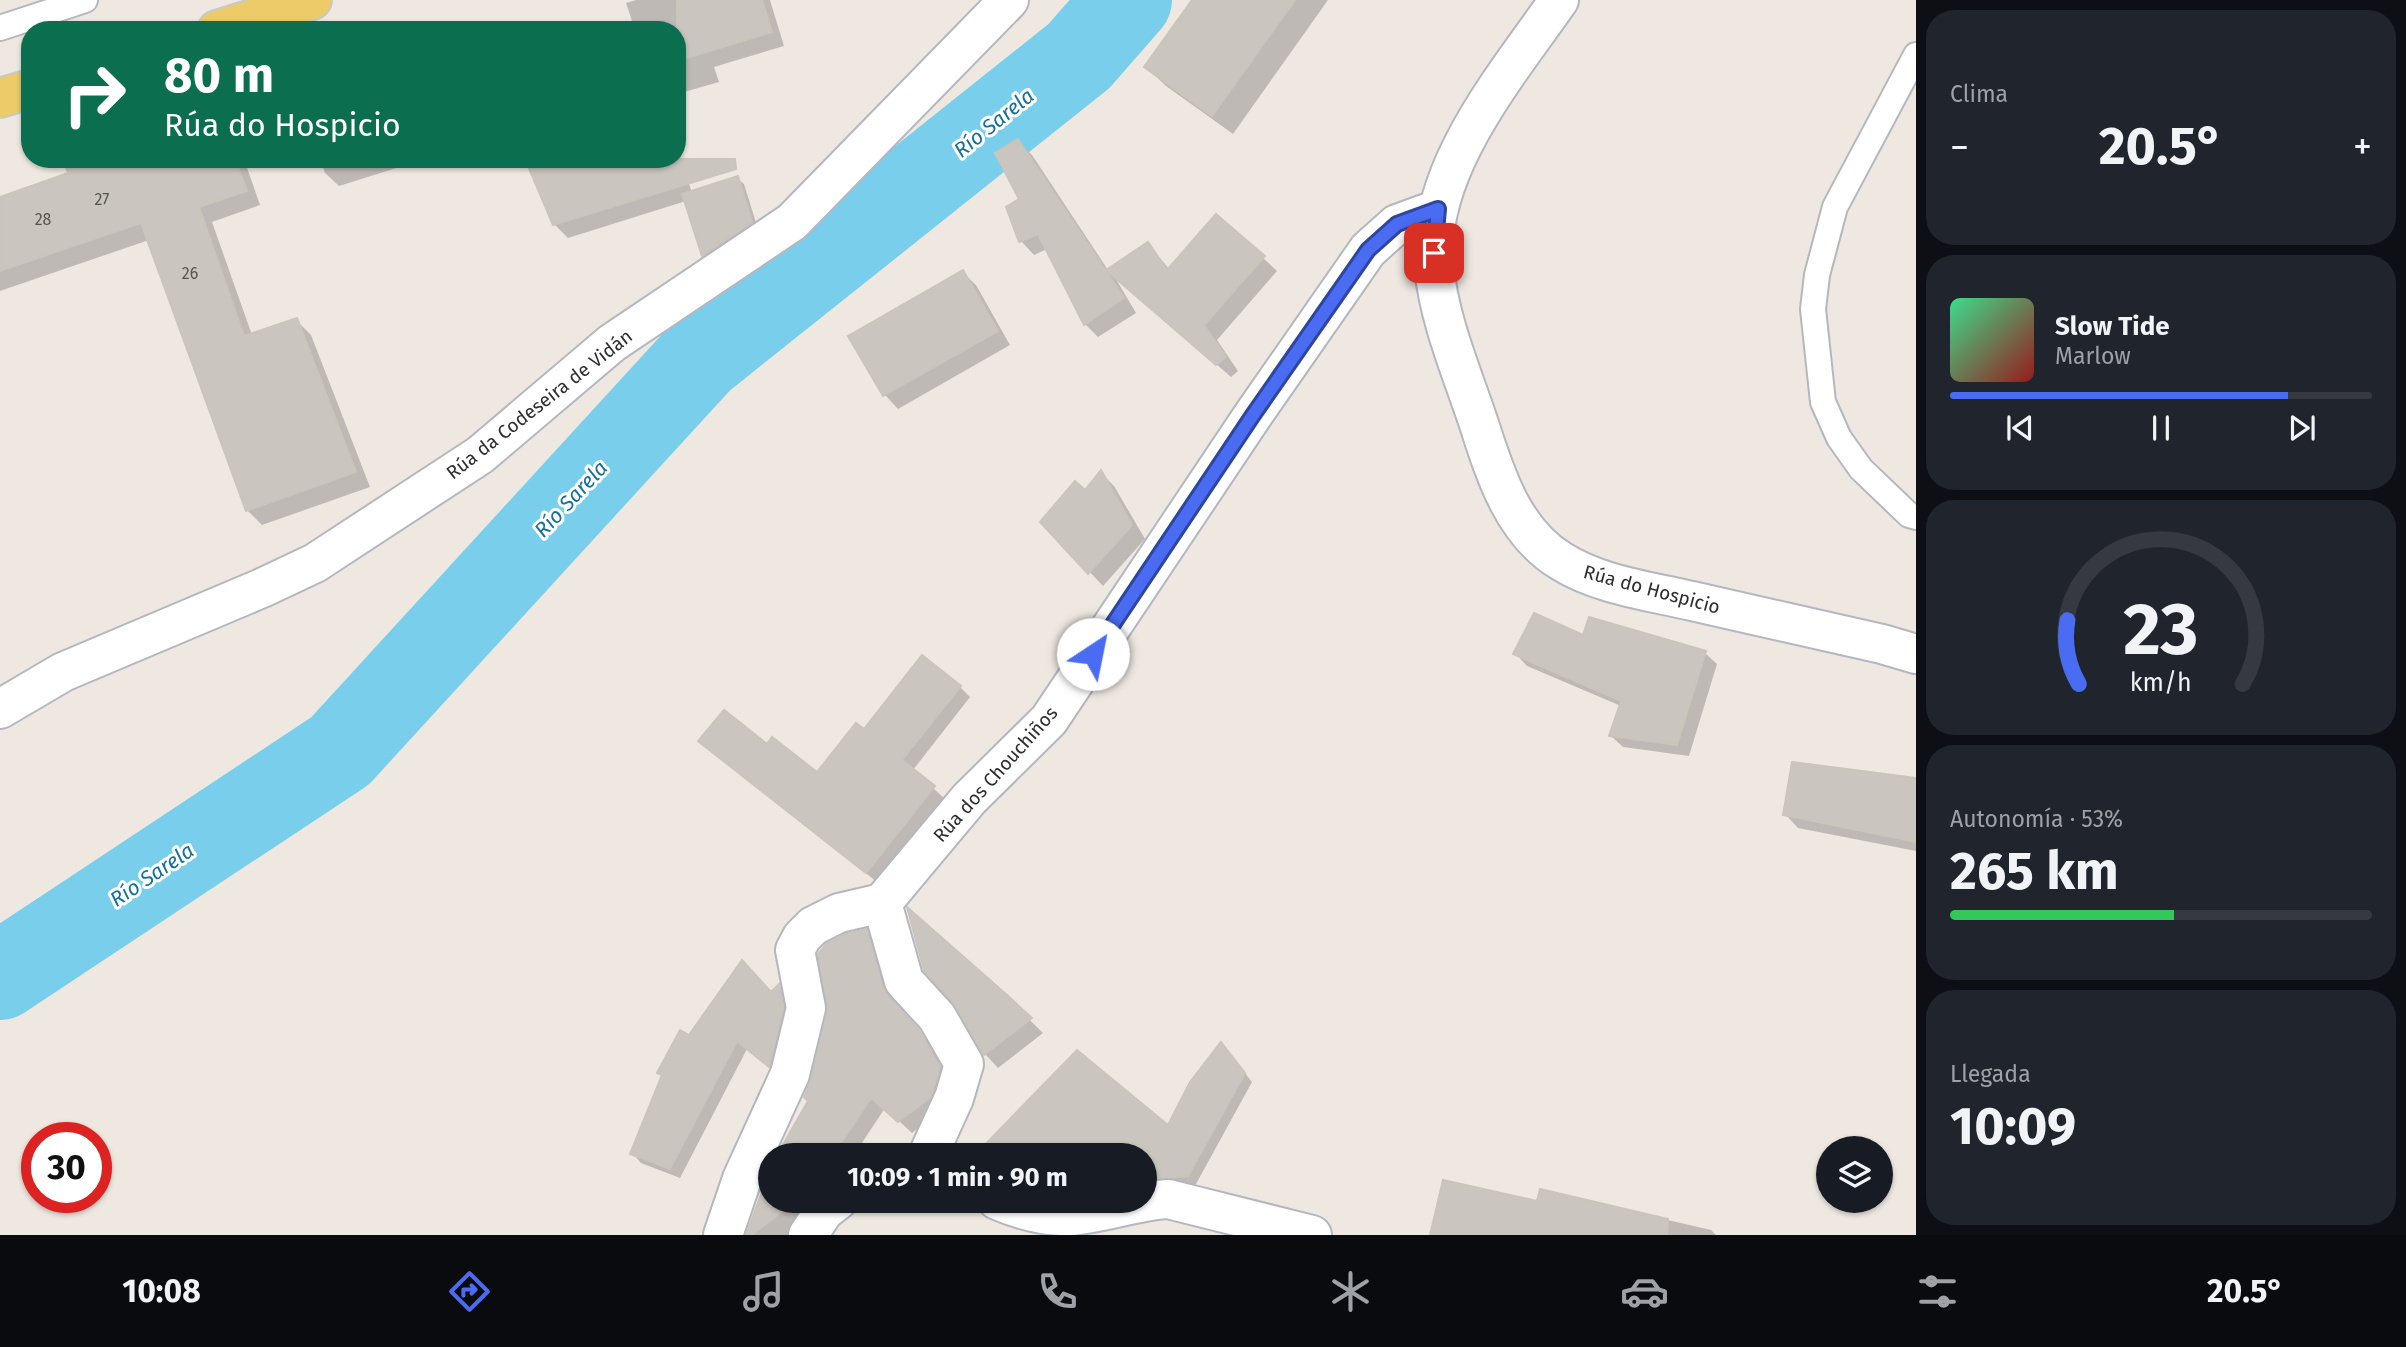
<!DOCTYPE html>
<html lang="es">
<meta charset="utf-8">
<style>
body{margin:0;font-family:"Fira Sans",sans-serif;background:#20242c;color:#f1f3f6;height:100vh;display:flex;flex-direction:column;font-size:26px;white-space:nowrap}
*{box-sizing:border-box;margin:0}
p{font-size:23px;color:#9ea1a6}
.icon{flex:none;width:38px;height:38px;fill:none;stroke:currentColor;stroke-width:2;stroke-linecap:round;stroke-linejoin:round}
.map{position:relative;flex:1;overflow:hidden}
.drawer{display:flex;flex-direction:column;gap:10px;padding:10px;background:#0d0f14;width:490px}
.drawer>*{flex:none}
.guide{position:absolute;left:21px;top:21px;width:665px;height:147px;border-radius:28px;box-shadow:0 2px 5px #0004;background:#0b6e4f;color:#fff;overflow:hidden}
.fabs{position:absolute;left:1816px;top:1136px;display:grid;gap:14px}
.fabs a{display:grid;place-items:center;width:77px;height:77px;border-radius:50%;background:#171b24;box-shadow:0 2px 5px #0004;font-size:35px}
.speed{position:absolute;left:21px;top:1122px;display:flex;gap:14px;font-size:35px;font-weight:700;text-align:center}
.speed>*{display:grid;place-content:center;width:91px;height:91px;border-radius:50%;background:#171b24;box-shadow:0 2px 5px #0004;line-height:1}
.speed .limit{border:10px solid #d22;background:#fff;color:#111}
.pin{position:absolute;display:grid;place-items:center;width:60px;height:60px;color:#fff;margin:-30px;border-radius:14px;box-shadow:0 4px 10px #0006}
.me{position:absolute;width:77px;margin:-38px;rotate:34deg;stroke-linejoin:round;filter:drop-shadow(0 0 5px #0008)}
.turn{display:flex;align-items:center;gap:24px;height:147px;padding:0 28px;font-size:32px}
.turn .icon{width:91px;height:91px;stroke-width:2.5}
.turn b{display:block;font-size:49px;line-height:60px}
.big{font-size:52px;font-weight:700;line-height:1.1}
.drawer .tile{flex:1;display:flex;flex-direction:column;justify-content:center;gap:10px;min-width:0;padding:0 24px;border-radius:28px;background:#20242c}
.drawer .dial{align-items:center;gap:0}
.dial svg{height:182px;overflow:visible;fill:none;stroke:#363941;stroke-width:7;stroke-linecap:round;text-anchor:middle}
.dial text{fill:#f1f3f6;stroke:none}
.song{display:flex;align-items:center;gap:21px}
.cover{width:84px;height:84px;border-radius:10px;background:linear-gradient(135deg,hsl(150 70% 55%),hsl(0 70% 35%))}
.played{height:7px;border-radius:4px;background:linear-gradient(90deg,#496cf3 80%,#363941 80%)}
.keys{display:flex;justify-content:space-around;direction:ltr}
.heat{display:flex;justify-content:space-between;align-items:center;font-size:38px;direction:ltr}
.charge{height:10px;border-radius:5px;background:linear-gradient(90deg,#34c759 53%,#363941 0)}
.trip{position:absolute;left:758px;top:1143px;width:399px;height:70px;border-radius:35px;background:#171b24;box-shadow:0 2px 5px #0004;font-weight:700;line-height:70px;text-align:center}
.tabs{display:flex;height:112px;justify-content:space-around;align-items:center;background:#090b0e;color:#9ea1a6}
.tabs .icon{width:49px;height:49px}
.tabs .active{color:#496cf3}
.tabs b{font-size:32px;color:#f1f3f6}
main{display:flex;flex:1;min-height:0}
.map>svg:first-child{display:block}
.shadow{fill:#0003}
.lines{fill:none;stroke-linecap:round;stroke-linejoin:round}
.river{stroke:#79cfeb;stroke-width:88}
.building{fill:#cac6bf;stroke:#cac4ba;stroke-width:2}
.service-casing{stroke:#b4b7c0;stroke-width:28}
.minor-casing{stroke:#b4b7c0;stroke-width:42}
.primary-casing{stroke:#c9c9c9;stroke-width:42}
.service{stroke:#fff;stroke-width:24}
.minor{stroke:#fff;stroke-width:38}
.primary{stroke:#eccb68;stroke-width:38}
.route-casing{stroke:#2f469e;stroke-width:18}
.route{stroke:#496cf3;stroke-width:12}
.labels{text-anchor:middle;stroke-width:6;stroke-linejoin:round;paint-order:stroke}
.number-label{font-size:16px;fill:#555452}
.street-label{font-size:19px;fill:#2e2e2e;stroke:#fff}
.water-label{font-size:21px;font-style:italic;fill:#13709c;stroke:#fff}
</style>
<main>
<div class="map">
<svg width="1916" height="1235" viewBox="0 0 1916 1235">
<rect width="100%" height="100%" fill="#eee8e1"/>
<path class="shadow" d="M 636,0 L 770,0 L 784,46 L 714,67 L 719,82 L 677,94 L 677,30 L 635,30 L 626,3 Z
M 1194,0 L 1328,0 L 1233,134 L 1166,86 L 1146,67 Z
M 1018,141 L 1032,155 L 1108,270 L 1148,244 L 1170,270 L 1263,258 L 1277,271 L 1217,340 L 1238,371 L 1231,377 L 1113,274 L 1136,313 L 1098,337 L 1085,324 L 1047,249 L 1034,255 L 1021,241 L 1009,208 L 1022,200 Z
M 677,146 L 692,193 L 737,178 L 744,184 L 758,229 L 710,261 L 704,255 L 686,201 L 568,238 L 554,224 L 677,159 Z
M 88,159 L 244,159 L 260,205 L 212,222 L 252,335 L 296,320 L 311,335 L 370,487 L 262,525 L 247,510 L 149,240 L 0,291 L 0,198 L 70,174 Z
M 320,159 L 425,159 L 339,186 L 325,173 Z
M 962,272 L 976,285 L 1010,345 L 898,409 L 885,395 L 851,336 Z
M 1101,473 L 1114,486 L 1145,539 L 1103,586 L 1042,522 L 1085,493 Z
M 1584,637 L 1705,653 L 1717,664 L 1689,756 L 1623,747 L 1611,736 L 1621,706 L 1527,666 L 1516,654 Z
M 960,687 L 970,697 L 913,770 L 944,798 L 877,882 L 711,751 L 767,746 L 817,775 L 864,732 Z
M 1916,779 L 1916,851 L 1798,828 L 1785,814 Z
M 866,931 L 879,944 L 895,1002 L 900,1010 L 931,1045 L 952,1081 L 943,1109 L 912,1133 L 885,1108 L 854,1155 L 779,1155 L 810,1101 Z
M 779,986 L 788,995 L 779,1074 L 747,1049 L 680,1178 L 641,1163 L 632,1153 L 663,1077 L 660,1073 L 689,1037 L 771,994 Z
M 1006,997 L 1043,1033 L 998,1068 L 985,1054 L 957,1005 Z
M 1222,1044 L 1252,1082 L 1196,1184 L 1144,1189 L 1144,1155 L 977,1155 L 1168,1128 Z
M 770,1175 L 770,1200 L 823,1200 L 799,1235 L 747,1235 Z
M 1542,1191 L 1711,1230 L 1716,1235 L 1432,1235 L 1539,1203 Z"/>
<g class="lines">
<path class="river" d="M 0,976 L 340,751 L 700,358 L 1079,56 L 1128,0"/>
</g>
<path class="building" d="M 677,0 L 762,0 L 772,32 L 677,61 Z
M 1192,0 L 1295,0 L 1212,116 L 1144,67 Z
M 1018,139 L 1124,298 L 1084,325 L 1038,234 L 1019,242 L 1006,207 L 1019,199 L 995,153 Z
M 63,159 L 235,159 L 247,191 L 199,207 L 244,336 L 297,318 L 356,472 L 246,511 L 141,223 L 0,271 L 0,197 L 68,173 Z
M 525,159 L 735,159 L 736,169 L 553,225 Z
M 738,176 L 752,222 L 702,256 L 682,194 Z
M 1216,214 L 1265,256 L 1204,325 L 1226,357 L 1216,365 L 1106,270 L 1148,242 L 1167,270 Z
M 963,270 L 998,331 L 883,396 L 848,336 Z
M 1101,470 L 1132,525 L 1088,574 L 1040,522 L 1075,481 L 1085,490 Z
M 1534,613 L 1583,635 L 1589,617 L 1706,651 L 1677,745 L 1609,736 L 1621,701 L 1513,654 Z
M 922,655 L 961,686 L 902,760 L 935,786 L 866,873 L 698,741 L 724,710 L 767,744 L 772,737 L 817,772 L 856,723 L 864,729 Z
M 1792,762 L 1916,778 L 1916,842 L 1783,815 Z
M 907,907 L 1007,995 L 1032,1018 L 984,1055 L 956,1006 L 924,970 Z
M 867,929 L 883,988 L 888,996 L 919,1030 L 940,1067 L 933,1090 L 931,1097 L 898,1122 L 871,1098 L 833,1155 L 777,1155 L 808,1101 L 804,1097 L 811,1079 L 827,1013 L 818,954 L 826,944 L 846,934 Z
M 742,960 L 771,992 L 779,984 L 784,1007 L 769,1067 L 737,1041 L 670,1169 L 630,1154 L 662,1075 L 657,1073 L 680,1030 L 689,1035 Z
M 1221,1042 L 1245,1073 L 1188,1176 L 1144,1180 L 1144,1155 L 975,1155 L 1077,1050 L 1168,1125 L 1190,1082 Z
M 770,1170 L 770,1200 L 797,1200 L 752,1235 L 746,1235 Z
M 1443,1180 L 1537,1201 L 1540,1189 L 1668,1219 L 1667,1235 L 1430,1235 Z"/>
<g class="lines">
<defs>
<path id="service" d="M 0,28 L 85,0
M 1916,55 L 1835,207 L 1817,275 L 1813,309 L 1823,402 L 1839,438 L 1861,469 L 1909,515 L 1916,517"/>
<path id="minor" d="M 1559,0 C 1507,75 1425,170 1434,267 C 1439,320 1462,373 1479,424 C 1495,474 1513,532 1561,561 C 1599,585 1649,591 1692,601 C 1755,615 1819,630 1882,644 L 1916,654
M 0,709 L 63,672 L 262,588 L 315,563 L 480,455 L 612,343 L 792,222 L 1009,0
M 882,903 L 904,981 L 937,1017 L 964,1064 L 954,1098 L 928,1155
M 997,1200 C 1020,1210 1047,1217 1071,1216 C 1104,1213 1135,1201 1168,1199 L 1312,1235
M 723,1235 L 742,1179 L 790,1074 L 806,1008 L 795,950 L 802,937 L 813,926 L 839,913 L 882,903 L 969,799 L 1049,720 L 1253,415 L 1368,250 L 1397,224 L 1438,209
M 808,1235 L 824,1211 L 838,1200"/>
<path id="primary" d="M 217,30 L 312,0
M 0,98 L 30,89"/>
</defs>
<use href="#service" class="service-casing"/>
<use href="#minor" class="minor-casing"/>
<use href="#primary" class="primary-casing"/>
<use href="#service" class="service"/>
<use href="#minor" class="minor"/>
<use href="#primary" class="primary"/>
</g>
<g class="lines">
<defs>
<path id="route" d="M 1093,654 L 1253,415 L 1368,250 L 1397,224 L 1438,209 L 1434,253"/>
</defs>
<use href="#route" class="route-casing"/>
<use href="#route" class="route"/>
</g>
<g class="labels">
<g class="number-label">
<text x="102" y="205">27</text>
<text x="43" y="225">28</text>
<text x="190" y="279">26</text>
</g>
<g class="street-label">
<text transform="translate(539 404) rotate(-38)" y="7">Rúa da Codeseira de Vidán</text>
<text transform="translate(1652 589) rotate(15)" y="7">Rúa do Hospicio</text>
<text transform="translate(995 774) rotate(-48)" y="7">Rúa dos Chouchiños</text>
</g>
<g class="water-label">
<text transform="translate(994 123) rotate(-39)" y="7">Río Sarela</text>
<text transform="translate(571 499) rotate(-47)" y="7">Río Sarela</text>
<text transform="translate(152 875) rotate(-34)" y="7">Río Sarela</text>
</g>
</g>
</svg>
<div class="fabs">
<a><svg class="icon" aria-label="layers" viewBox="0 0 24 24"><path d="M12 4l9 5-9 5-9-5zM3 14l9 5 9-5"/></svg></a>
</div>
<div class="speed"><div class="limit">30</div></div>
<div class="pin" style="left:1434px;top:253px;background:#d93025"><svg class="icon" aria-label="arrive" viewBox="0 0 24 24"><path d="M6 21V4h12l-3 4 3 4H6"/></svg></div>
<svg class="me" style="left:1093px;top:654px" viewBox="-20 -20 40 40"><circle r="19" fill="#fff"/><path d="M0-13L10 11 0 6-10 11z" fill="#496cf3"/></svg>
<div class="trip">10:09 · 1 min · 90 m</div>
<div class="guide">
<div class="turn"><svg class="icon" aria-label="right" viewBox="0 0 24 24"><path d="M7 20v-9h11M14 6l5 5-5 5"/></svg><div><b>80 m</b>Rúa do Hospicio</div></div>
</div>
</div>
<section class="drawer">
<div class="tile"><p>Clima</p>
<div class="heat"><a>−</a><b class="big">20.5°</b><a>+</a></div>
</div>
<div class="tile">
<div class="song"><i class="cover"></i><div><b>Slow Tide</b><p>Marlow</p></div></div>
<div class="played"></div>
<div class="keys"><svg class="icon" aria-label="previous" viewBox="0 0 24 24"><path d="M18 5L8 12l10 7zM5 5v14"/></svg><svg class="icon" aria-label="pause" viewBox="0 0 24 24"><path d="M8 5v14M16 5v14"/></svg><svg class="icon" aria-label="next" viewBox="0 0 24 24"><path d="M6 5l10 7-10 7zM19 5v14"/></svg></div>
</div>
<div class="tile dial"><svg viewBox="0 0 100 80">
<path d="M14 69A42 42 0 1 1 86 69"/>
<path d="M14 69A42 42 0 0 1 9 41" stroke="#496cf3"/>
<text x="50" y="56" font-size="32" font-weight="700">23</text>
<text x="50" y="72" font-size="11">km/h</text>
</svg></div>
<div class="tile"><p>Autonomía · 53%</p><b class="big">265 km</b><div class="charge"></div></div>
<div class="tile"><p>Llegada</p><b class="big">10:09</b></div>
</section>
</main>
<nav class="tabs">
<b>10:08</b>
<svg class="icon active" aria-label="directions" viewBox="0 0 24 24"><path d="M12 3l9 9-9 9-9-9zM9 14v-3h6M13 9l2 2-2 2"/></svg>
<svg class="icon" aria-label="music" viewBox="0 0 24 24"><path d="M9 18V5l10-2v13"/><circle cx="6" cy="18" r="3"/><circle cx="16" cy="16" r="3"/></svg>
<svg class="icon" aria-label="phone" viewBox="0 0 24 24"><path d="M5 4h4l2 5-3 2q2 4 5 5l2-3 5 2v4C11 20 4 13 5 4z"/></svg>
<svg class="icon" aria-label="climate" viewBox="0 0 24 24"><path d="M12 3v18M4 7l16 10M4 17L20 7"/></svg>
<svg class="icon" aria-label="car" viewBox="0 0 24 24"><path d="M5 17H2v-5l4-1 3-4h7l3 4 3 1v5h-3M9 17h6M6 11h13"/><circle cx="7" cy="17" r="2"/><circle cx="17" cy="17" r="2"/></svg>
<svg class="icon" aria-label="filters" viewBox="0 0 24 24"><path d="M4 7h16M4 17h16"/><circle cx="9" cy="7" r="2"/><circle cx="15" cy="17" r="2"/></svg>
<b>20.5°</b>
</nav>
